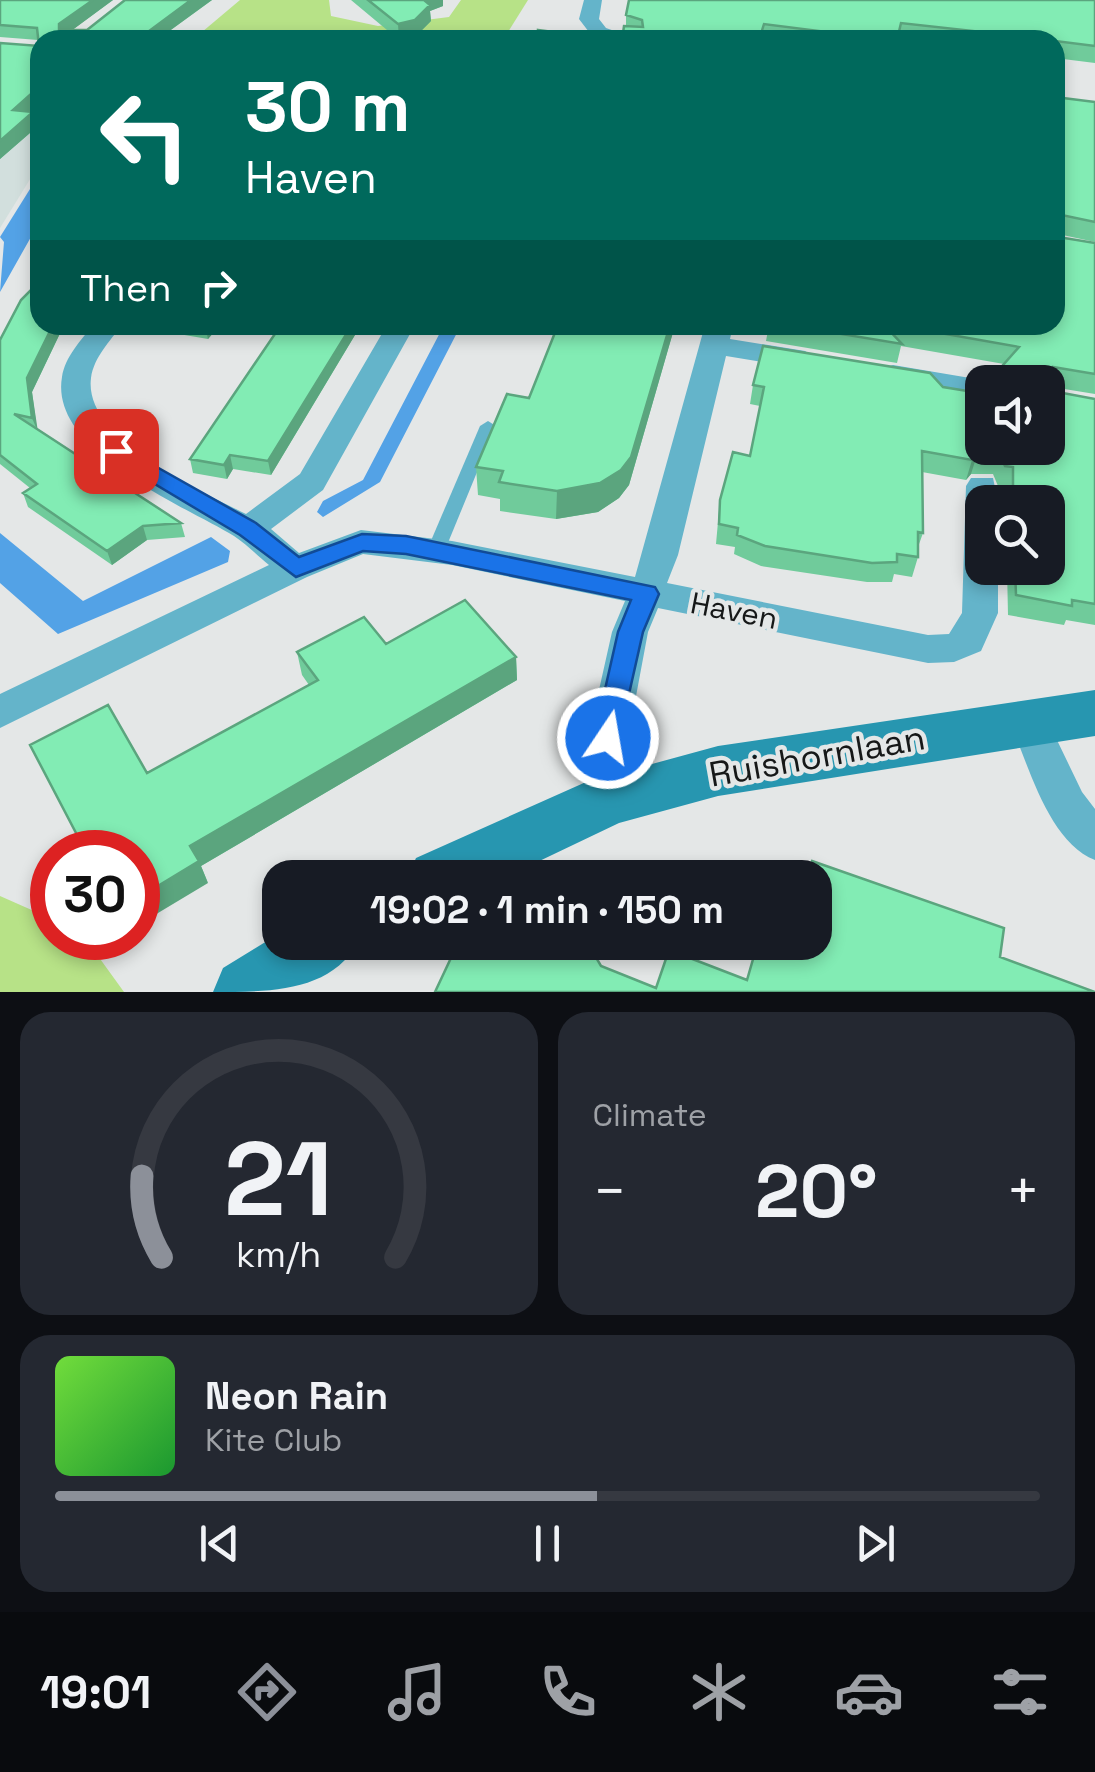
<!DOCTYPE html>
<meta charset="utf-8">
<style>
body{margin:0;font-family:"Space Grotesk",sans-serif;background:#242831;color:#f1f3f6;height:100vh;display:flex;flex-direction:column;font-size:38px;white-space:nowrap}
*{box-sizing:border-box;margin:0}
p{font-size:32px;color:#9ea1a6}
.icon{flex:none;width:55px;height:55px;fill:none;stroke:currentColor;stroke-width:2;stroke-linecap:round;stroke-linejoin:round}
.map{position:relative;height:992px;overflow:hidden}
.drawer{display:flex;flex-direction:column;gap:20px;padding:20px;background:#0d0f14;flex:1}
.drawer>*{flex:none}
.guide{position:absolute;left:30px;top:30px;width:1035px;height:305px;border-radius:30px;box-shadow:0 5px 15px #0003;background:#00695c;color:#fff;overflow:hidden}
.tools{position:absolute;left:965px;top:365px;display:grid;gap:20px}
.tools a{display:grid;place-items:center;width:100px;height:100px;border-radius:20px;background:#171b24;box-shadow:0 5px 15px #0003;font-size:50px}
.speed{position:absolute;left:30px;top:830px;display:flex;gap:20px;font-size:50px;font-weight:700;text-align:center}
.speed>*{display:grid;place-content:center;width:130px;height:130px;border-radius:50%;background:#171b24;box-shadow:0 5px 15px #0003;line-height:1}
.speed .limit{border:15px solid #d22;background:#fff;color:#111}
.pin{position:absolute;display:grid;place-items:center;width:85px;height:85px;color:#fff;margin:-42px;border-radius:20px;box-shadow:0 5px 15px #0006}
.me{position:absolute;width:110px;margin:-55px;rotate:12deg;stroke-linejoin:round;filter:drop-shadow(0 0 8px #0008)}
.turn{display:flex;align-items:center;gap:35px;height:210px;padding:0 50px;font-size:45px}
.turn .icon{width:130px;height:130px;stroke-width:2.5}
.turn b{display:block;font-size:70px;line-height:85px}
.then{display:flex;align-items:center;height:95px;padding:0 50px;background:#0003;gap:20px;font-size:38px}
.big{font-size:75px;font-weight:700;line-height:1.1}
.drawer .tile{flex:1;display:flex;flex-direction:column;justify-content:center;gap:15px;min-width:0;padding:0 35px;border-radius:30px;background:#242831}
.drawer .dial{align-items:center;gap:0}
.dial svg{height:260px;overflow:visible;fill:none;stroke:#363941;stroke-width:7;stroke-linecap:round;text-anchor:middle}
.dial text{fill:#f1f3f6;stroke:none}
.song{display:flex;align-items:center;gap:30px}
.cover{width:120px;height:120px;border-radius:15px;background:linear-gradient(135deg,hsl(100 70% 55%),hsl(130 70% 35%))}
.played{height:10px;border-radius:5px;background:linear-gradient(90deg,#8c9099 55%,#363941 55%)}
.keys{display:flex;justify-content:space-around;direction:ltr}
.heat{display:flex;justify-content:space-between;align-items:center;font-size:55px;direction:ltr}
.drawer .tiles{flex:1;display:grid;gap:20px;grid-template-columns:1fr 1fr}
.tile:last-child{grid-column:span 2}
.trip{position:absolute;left:262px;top:860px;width:570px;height:100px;border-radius:30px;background:#171b24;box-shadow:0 5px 15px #0003;font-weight:700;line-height:100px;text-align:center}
.dock{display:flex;height:160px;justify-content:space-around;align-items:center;background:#090b0e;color:#9ea1a6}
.dock .icon{width:70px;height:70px}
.dock .on{color:#8c9099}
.dock b{font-size:45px;color:#f1f3f6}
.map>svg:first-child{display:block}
.built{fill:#d2dfdd}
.green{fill:#b7e287}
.water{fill:#53a2e6}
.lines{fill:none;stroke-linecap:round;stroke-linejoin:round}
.lane{fill:#64b4ca;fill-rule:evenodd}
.street{fill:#64b4ca;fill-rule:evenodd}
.secondary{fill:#2796b0;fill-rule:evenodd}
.wall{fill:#70cb9b}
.shaded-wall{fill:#5ba57e}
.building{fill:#82ecb4;stroke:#5ba57e;stroke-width:2.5}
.route{fill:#1a73e8;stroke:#114b97;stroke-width:2.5}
.labels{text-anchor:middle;stroke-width:9;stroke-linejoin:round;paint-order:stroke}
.street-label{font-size:30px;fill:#161818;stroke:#e4e7e7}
.near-street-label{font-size:35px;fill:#161818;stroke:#e4e7e7}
</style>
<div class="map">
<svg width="1095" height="992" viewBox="0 0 1095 992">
<rect width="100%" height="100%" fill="#e4e7e7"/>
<path class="built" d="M 0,100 L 40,103 L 40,163 L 0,228 Z"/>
<path class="green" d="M 240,0 L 329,0 L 331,16 L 378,26 L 449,17 L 461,0 L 528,0 L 503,40 L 209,40 L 202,32 Z
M 0,896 L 52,919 L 52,938 L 85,938 L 124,992 L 0,992 Z"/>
<path class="water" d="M 40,173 L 40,221 L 0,292 L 4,242 L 0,237 Z
M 444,325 L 461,325 L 380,482 L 323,517 L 317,512 L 323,501 L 363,480 Z
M 0,533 L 83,601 L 211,537 L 230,551 L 228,562 L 58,634 L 0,583 Z"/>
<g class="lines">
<path class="lane" d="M 488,421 L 496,426 L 445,550 L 442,555 L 430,555 L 427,550 L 480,426 Z"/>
<path class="street" d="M 584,0 L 602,0 L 599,19 L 606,28 L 640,40 L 592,36 L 579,19 Z
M 93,325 L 122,325 C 110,341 94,357 91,378 C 83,440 201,491 246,514 L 300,474 L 387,325 L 415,325 L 323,490 L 271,529 L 299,553 L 361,530 L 452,541 L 635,577 L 705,325 L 733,325 L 730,339 L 805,351 L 819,360 L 805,369 L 726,356 L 678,555 L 667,583 L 928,635 L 949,634 L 962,613 L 966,486 L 971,478 L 993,478 L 998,502 L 982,502 L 982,568 L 998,568 L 998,613 L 981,651 L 954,662 L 928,663 L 658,608 L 648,632 L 628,739 L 652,794 L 646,807 L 632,812 L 618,807 L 588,739 L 612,632 L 625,601 L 452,565 L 363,554 L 307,577 L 0,728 L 0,694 L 269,565 C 258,556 246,544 234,536 C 185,506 49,452 62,377 C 65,357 81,340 93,325 Z
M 893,365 L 982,380 L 993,382 L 982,382 L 982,398 L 883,380 L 878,374 L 883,368 Z
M 1028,704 L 1042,709 L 1082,792 L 1095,809 L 1095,860 C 1048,842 1028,763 1009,720 L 1014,709 Z"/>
<path class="secondary" d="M 1095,690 L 1095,736 L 718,796 L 619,823 L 504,878 L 407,878 L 416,858 L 586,782 L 718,746 Z
M 280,933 L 280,942 L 358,942 C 331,992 270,992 213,992 L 223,968 Z"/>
</g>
<path class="wall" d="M 0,0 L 113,0 L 72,30 L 87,30 L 125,0 L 212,0 L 157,40 L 40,40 L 40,103 L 30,112 L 38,126 L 0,159 L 0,43 L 39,46 L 38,40 L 0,37 Z
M 351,0 L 443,0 L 443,6 L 430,11 L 431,21 L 416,36 L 399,40 Z
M 1095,0 L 1095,63 L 1055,58 L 1055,40 L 622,40 L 626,26 L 626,15 Z
M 1055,97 L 1095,102 L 1095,242 L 1058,234 L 1058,237 L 1095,243 L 1095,394 L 1052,387 L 1052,391 L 1095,399 L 1095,625 L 1066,620 L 1064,625 L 1008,615 L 1007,568 L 1048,568 L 1048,502 L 1006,502 L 1006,487 L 998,486 L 993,474 L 971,474 L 966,480 L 922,472 L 923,533 L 918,547 L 918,557 L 912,577 L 894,574 L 892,582 L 867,582 L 761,566 L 734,554 L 735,547 L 716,544 L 720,500 L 750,456 L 760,406 L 750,404 L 753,385 L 943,387 L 979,393 L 1004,364 L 901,346 L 897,363 L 766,341 L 769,325 L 1055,325 Z
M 40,276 L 40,325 L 64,325 L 32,392 L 37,430 L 181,523 L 185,537 L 147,540 L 112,565 L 28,507 L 23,493 L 30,488 L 0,464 L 0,340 L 34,287 L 33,283 Z
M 165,325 L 220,325 L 208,339 L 167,332 Z
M 281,325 L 361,325 L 271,475 L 233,469 L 227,479 L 193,473 L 190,459 Z
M 558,325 L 675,325 L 629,485 L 619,498 L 598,512 L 556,519 L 500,511 L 500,499 L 478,495 L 476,467 L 529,398 Z
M 386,644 L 516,657 L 517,680 L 201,866 L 208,883 L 147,773 L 309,685 L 302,675 L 297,652 Z"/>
<path class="shaded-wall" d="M 93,0 L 113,0 L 63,37 L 59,30 L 59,24 Z
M 191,0 L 212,0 L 157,40 L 137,40 Z
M 422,0 L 443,0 L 443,6 L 430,11 L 431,21 L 416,36 L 399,40 L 398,24 Z
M 40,86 L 40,103 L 17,123 L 13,110 Z
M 33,112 L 38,126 L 0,159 L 0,141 Z
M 53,325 L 64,325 L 32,392 L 38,432 L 32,418 L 27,378 Z
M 205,325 L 220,325 L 208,339 Z
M 352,325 L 361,325 L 271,475 L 268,461 Z
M 669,325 L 675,325 L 674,329 L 629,485 L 619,498 L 598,512 L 556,519 L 557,491 Z
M 230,455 L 233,469 L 227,479 L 224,465 Z
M 977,455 L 971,474 L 966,480 L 972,460 Z
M 143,526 L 147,540 L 112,565 L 107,551 Z
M 516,657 L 517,680 L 201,866 L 208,883 L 138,925 L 138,898 L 190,846 Z"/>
<path class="building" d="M 0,0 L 93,0 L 59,24 L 59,30 L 87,30 L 125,0 L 191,0 L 137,40 L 40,40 L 40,86 L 13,110 L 33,112 L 0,141 L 0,43 L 39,46 L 37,28 L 0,25 Z
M 368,0 L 424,0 L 430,5 L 415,20 L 398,24 Z
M 629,0 L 1095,0 L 1095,46 L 1055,41 L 1055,40 L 901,23 L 897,40 L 817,40 L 819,31 L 764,24 L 759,40 L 622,40 L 624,26 L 643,27 L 642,20 L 626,15 Z
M 538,30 L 615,40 L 513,40 L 517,34 L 538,37 Z
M 1055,97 L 1095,102 L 1095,222 L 1062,215 L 1057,219 L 1058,237 L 1095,243 L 1095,374 L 1053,367 L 1052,391 L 1095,399 L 1095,604 L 1072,600 L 1072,606 L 1016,595 L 1015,568 L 1048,568 L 1048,502 L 1013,502 L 1013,467 L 1005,466 L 1000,455 L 977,455 L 972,460 L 922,451 L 923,533 L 918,532 L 918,557 L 897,554 L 897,562 L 872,563 L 765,546 L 737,535 L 738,528 L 719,524 L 720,500 L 733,452 L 750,456 L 764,387 L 753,385 L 763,346 L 930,373 L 943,387 L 979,393 L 982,389 L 982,448 L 1048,448 L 1048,382 L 988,382 L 1019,347 L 895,325 L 1055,325 Z
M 40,276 L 40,325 L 53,325 L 27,378 L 32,418 L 14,414 L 181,523 L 143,526 L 107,551 L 23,493 L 37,484 L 0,455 L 0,340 L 21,300 L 37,284 L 33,283 Z
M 281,325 L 352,325 L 268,461 L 230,455 L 224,465 L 190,459 Z
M 558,325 L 670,325 L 631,457 L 621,470 L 600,483 L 557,491 L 499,482 L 503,471 L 476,467 L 507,394 L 529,398 Z
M 787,325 L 884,325 L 902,344 Z
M 465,600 L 516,657 L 190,846 L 199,861 L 138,898 L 138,852 L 86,852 L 30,745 L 108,705 L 147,773 L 318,680 L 297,652 L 364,617 L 386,644 Z
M 812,861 L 1004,928 L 1000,957 L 1095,992 L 435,992 L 451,958 L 482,942 L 587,942 L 601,966 L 656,988 L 669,950 L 747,980 L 758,942 L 815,942 L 815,878 L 807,878 Z"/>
<path class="route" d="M 116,444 L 256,523 L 299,557 L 362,534 L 406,536 L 655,587 L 659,594 L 643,632 L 617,747 L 598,747 L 594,738 L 618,632 L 631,600 L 406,554 L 363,551 L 296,577 L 240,535 L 108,456 L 108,446 Z"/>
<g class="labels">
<g class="street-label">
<text transform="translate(734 611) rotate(11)" y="10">Haven</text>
</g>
<g class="near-street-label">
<text transform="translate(817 756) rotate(-10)" y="12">Ruishornlaan</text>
</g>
</g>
</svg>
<div class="tools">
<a><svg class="icon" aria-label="sound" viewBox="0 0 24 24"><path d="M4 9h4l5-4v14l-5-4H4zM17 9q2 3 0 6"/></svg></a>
<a><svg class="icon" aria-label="search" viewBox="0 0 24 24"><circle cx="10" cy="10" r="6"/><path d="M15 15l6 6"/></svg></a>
</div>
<div class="speed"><div class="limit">30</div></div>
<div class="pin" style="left:116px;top:451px;background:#d93025"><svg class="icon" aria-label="arrive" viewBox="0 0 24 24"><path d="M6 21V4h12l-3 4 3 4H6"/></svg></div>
<svg class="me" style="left:608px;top:738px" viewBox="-20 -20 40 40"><circle r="17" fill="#1a73e8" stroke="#fff" stroke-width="3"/><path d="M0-11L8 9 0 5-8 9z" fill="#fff"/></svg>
<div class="trip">19:02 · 1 min · 150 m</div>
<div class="guide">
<div class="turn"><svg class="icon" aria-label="left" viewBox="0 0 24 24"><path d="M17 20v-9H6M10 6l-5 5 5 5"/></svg><div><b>30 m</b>Haven</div></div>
<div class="then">Then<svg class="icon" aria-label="right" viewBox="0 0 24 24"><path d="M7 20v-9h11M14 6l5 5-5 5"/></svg></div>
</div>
</div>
<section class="drawer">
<div class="tiles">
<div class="tile dial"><svg viewBox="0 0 100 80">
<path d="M14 69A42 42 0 1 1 86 69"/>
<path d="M14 69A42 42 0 0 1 8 44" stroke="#8c9099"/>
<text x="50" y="56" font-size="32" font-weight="700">21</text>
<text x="50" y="72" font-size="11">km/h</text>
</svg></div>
<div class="tile"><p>Climate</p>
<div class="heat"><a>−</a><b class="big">20°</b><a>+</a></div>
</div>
<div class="tile">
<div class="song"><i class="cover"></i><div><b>Neon Rain</b><p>Kite Club</p></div></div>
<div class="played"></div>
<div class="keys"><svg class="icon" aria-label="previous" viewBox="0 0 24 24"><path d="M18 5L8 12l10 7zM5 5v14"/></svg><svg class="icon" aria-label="pause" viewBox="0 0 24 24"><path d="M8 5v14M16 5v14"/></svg><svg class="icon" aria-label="next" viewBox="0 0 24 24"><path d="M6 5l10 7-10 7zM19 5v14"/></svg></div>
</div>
</div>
</section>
<nav class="dock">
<b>19:01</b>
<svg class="icon on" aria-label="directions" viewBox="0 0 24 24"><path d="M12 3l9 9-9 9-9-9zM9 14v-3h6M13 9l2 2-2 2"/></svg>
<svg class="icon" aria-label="music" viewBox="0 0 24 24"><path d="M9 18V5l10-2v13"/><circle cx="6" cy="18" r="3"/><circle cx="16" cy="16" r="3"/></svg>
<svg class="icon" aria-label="phone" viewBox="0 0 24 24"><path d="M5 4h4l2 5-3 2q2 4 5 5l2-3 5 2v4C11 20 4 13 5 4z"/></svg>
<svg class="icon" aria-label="climate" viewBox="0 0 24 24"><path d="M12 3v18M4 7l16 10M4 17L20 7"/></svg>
<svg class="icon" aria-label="car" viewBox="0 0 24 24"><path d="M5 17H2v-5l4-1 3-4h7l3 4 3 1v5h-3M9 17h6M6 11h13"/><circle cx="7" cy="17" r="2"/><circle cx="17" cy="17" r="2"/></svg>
<svg class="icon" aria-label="filters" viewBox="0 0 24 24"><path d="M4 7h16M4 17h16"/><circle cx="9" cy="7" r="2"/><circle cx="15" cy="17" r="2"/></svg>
</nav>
